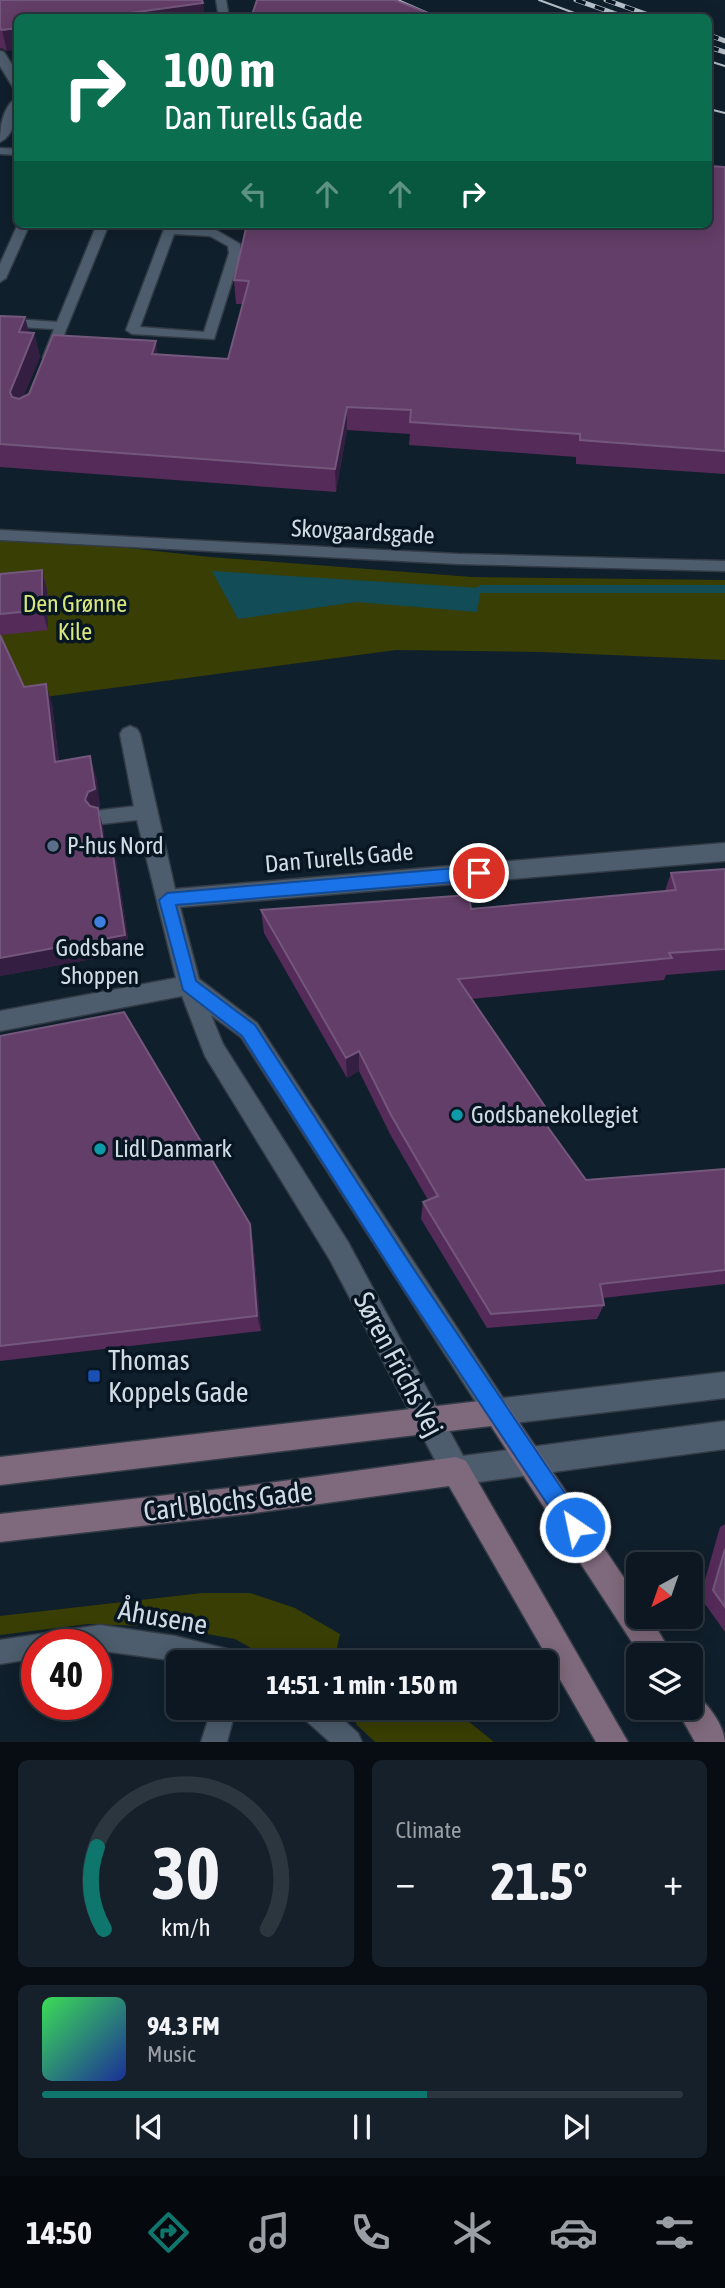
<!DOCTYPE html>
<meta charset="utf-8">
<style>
body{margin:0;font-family:"Asap Condensed",sans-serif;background:#15202a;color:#f1f3f6;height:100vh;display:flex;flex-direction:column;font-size:26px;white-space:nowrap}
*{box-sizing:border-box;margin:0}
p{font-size:23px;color:#9a9fa5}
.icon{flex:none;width:38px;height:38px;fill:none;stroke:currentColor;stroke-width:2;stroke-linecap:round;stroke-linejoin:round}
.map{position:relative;height:1742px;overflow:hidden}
.side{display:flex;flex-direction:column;gap:18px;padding:18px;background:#070d12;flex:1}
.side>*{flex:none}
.guide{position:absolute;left:14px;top:14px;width:698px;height:214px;border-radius:10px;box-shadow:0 4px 18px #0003,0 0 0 2px #2c363f;background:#0b6e4f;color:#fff;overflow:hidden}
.needle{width:46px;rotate:220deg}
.tools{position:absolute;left:626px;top:1552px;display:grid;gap:14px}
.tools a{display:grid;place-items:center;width:77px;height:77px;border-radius:10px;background:#0c1721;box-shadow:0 4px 18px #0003,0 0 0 2px #2c363f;font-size:35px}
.speed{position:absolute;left:21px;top:1629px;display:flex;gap:14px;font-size:35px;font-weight:700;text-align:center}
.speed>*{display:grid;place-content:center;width:91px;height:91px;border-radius:50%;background:#0c1721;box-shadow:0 4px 18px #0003,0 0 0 2px #2c363f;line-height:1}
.speed .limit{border:10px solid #d22;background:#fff;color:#111}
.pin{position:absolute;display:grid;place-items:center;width:60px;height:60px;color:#fff;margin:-30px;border:4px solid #fff;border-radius:50%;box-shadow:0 2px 7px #0007}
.me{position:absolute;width:77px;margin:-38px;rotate:326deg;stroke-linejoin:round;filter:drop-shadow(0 0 5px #0008)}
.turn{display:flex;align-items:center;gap:24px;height:147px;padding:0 35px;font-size:32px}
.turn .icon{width:91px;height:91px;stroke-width:2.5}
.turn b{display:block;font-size:49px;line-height:60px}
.lanes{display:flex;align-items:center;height:66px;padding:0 35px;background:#0003;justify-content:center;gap:35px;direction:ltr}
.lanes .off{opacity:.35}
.big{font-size:52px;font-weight:700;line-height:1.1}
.side .card{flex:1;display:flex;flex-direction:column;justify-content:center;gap:10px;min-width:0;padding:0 24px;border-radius:10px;background:#15202a}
.side .dial{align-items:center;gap:0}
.dial svg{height:182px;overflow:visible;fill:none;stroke:#2c363f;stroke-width:7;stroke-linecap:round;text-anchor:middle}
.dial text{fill:#f1f3f6;stroke:none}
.song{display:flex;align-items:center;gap:21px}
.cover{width:84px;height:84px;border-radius:10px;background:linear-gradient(135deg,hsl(130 70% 55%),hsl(230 70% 35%))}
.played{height:7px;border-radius:4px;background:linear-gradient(90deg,#0f766e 60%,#2c363f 60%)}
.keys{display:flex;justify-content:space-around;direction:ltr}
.heat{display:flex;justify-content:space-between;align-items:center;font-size:38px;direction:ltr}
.side .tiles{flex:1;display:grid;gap:18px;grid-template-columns:1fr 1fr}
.card:last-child{grid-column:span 2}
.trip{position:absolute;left:166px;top:1650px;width:392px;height:70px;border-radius:10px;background:#0c1721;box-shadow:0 4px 18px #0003,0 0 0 2px #2c363f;font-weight:700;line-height:70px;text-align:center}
.menu{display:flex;height:112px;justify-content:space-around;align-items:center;background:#05090d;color:#9a9fa5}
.menu .icon{width:49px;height:49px}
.menu .active{color:#0f766e}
.menu b{font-size:32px;color:#f1f3f6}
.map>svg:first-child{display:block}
.green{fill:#393e04}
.water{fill:#124c56}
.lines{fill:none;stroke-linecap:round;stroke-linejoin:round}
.stream{fill:#124c56;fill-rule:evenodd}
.lane-casing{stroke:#323b46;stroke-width:3}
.street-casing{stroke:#323b46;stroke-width:3}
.secondary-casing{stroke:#323b46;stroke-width:3}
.lane{fill:#4d5d6d;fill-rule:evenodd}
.street{fill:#4d5d6d;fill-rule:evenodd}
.secondary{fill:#7f697c;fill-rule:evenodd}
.tram{stroke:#b4bfc8;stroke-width:2}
.rail-casing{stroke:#b4bfc8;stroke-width:5}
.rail{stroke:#071622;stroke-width:3.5;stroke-dasharray:10;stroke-linecap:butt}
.wall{fill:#552b59}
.shaded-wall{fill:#341e41}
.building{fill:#633e68;stroke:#74577c;stroke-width:2}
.route{fill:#1a73e8;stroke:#114b97;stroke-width:2}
.service-dot{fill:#5c6f8a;stroke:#071622;stroke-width:2.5}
.shop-dot{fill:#3f7fe0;stroke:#071622;stroke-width:2.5}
.culture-dot{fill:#0f9aa8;stroke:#071622;stroke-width:2.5}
.transit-dot{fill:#1a4fb4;stroke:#071622;stroke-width:2.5}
.labels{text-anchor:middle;stroke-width:7;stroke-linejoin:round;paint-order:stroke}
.street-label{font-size:24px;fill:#d1dbe4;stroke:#071622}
.park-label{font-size:24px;fill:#d9e67e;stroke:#071622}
.poi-label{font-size:24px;fill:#d1dbe4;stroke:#071622;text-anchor:start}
.near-poi-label{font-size:28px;fill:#d1dbe4;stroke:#071622;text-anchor:start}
.near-street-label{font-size:28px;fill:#d1dbe4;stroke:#071622}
</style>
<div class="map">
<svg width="725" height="1742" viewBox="0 0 725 1742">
<rect width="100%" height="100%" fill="#101f2c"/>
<path class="green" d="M 21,536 L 210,557 L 472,577 L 725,580 L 725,660 L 542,652 L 396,650 L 0,703 L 0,538 Z
M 202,1593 L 250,1593 L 295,1608 L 340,1634 L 334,1662 L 275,1662 L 235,1639 L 168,1627 L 88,1624 L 0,1635 L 0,1616 Z
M 452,1708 L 494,1742 L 375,1742 L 357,1725 L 348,1709 Z"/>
<path class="water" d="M 212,571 L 481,588 L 477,612 L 356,602 L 238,619 Z"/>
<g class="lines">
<path class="stream" d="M 480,585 L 725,585 L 725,593 L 480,593 L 475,589 Z"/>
<defs>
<path id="lane" d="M 216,0 L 226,0 L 229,18 L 219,18 Z
M 0,148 L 18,149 L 18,155 L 0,154 Z
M 18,224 L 30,224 L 6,278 L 0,282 L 0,264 Z
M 97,224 L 109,224 L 55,357 L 49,361 L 44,360 L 43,357 L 54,329 L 0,326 L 0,318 L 57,322 Z
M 166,224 L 216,230 L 240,244 L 241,253 L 214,339 L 132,334 L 126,330 ZM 174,234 L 210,236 L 228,246 L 229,253 L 204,332 L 140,327 Z
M 0,530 L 458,554 L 725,561 L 725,571 L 458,564 L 0,540 Z
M 145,805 L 151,807 L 153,812 L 151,817 L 145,819 L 102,824 L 96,822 L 93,817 L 96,812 L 102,810 Z
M 100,1625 L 175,1636 L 231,1650 L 240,1653 L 243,1662 L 184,1662 L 96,1650 L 96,1645 L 37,1645 L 37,1658 L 0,1664 L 0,1640 Z
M 212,1708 L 236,1708 L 227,1742 L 201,1742 Z
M 299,1708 L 330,1708 L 358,1733 L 362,1742 L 330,1742 L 302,1717 Z"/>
<path id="street" d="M 0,51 L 4,52 L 18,74 L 18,90 L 14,89 L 0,66 Z
M 18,97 C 18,112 15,135 0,142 C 0,127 3,105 18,97 Z
M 130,726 L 137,729 L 140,734 L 175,889 L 725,843 L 725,861 L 180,907 L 199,979 L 257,1023 L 503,1398 L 725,1372 L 725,1398 L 497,1425 L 488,1421 L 241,1037 L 211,1015 L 223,1044 L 348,1242 L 463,1456 L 725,1421 L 725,1449 L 456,1485 L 446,1481 L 330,1260 L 205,1056 L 182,996 L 0,1031 L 0,1011 L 176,978 L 135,812 L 120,734 L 123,729 Z"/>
<path id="secondary" d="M 497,1399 L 506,1403 L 639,1600 L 639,1617 L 650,1617 L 673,1656 L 641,1656 L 491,1426 L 0,1485 L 0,1457 Z
M 456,1457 L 466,1461 L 628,1742 L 596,1742 L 449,1486 L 247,1514 L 0,1542 L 0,1514 L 247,1486 Z
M 691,1693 C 706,1699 724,1725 725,1742 L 695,1742 L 676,1708 L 691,1708 Z"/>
</defs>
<use href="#lane" class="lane-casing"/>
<use href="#street" class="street-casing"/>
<use href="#secondary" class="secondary-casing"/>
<use href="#lane" class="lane"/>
<use href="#street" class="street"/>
<use href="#secondary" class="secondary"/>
<path class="tram" d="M 398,0 L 439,18
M 539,0 L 588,18
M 709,61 L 725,66
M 709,109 L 725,113"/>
<defs>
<path id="rail" d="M 576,0 L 619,15
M 606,0 L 657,18
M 709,35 L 725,41
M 709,47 L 725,52"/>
</defs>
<use href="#rail" class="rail-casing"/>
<use href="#rail" class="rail"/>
</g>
<path class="wall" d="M 0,0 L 203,3 L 204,18 L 18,18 L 7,51 L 1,48 L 0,49 Z
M 725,167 L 725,474 L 576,464 L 576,457 L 409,445 L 410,434 L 347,430 L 336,492 L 0,467 L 0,316 L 25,317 L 29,333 L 34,333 L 40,357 L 23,397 L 158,354 L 228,359 L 243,304 L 236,304 L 234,280 Z
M 42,570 L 47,590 L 48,630 L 0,635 L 24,687 L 52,704 L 59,761 L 96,776 L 100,808 L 98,809 L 103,827 L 105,843 L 116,860 L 130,952 L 0,976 L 0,574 Z
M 725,869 L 725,970 L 666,975 L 664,980 L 471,999 L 547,1126 L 586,1180 L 725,1169 L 725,1284 L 603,1298 L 604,1305 L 597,1319 L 487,1328 L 421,1219 L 423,1202 L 428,1200 L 390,1134 L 359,1071 L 347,1078 L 264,933 L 261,910 L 471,909 L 665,891 L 671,873 Z
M 0,1036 L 253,1240 L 261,1331 L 0,1361 Z
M 725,1524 L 725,1632 L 700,1597 L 720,1527 Z"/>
<path class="shaded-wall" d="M 203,3 L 204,18 L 94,18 Z
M 18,28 L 18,50 L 7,51 L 2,30 Z
M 25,317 L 31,341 L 19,332 Z
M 34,333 L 40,357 L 16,415 L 10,392 Z
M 156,341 L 159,364 L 152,354 Z
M 347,407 L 347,430 L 336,492 L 335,469 Z
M 42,570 L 47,590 L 48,630 L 42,610 Z
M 46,684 L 52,704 L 61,781 L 55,762 Z
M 90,756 L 96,776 L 100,808 L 98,809 L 103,827 L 108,862 L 94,811 L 85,800 L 88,792 Z
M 111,842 L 116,860 L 130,952 L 0,976 L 0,958 Z
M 359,1051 L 359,1071 L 347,1078 L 346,1058 Z
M 550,1114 L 545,1133 L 542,1119 Z
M 250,1224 L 253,1240 L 261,1331 L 257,1316 Z"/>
<path class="building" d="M 0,0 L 202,0 L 203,3 L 94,18 L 18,18 L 18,28 L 2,30 L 0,29 Z
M 257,0 L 395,0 L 440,18 L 251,18 Z
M 709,166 L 725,167 L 725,451 L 580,440 L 580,434 L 410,422 L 411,410 L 347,407 L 335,469 L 0,444 L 0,316 L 25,317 L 19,332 L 34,333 L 10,392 L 12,397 L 19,399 L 29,394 L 53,335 L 156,341 L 152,354 L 228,359 L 249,281 L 234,280 L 247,224 L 709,224 Z
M 42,570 L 42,610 L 0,614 L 0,574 Z
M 0,635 L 24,687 L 46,684 L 55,762 L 90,756 L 95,789 L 88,792 L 85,800 L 90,806 L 98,808 L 103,843 L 111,842 L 125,935 L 0,958 Z
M 725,869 L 725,949 L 669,953 L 672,958 L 458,979 L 550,1114 L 542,1119 L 586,1180 L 725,1169 L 725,1270 L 600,1284 L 604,1305 L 491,1314 L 423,1202 L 438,1196 L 391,1115 L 359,1051 L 346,1058 L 261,910 L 469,895 L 471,909 L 676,890 L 671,873 Z
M 124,1012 L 250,1224 L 257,1316 L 0,1346 L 0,1036 Z
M 725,1549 L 725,1607 L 713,1590 Z"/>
<path class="route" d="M 479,866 L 487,873 L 479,880 L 176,905 L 196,981 L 255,1025 L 417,1274 L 583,1520 L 586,1527 L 583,1535 L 575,1538 L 568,1535 L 403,1288 L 242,1036 L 183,990 L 159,900 L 167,893 Z"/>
<circle class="service-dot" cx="53" cy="846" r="7"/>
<circle class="shop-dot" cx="100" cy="922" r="7"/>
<g class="culture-dot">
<circle cx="457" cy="1115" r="7"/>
<circle cx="100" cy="1149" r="7"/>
</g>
<rect class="transit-dot" x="87" y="1369" width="14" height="14" rx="3.5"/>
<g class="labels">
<g class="street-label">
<text transform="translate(363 532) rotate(3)" y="8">Skovgaardsgade</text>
<text transform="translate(339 858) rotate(-5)" y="8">Dan Turells Gade</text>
</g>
<g class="park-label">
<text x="75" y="612">Den Grønne<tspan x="75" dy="28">Kile</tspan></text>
</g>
<g class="poi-label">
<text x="67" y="854">P-hus Nord</text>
<text x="100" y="956" text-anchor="middle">Godsbane<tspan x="100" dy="28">Shoppen</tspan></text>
<text x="471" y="1123">Godsbanekollegiet</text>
<text x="114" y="1157">Lidl Danmark</text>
</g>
<g class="near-poi-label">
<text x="108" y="1370">Thomas<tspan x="108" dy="32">Koppels Gade</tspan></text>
</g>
<g class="near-street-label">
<text transform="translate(399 1364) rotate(62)" y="10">Søren Frichs Vej</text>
<text transform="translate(228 1501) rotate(-7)" y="10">Carl Blochs Gade</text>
<text transform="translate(163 1617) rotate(10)" y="10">Åhusene</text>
</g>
</g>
</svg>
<div class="tools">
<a><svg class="needle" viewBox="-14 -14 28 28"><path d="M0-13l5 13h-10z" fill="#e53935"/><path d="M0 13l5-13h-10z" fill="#9a9fa5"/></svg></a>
<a><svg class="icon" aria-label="layers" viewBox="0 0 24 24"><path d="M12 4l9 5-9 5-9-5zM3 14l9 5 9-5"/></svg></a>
</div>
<div class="speed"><div class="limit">40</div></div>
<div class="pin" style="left:479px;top:873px;background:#d93025"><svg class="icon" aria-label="arrive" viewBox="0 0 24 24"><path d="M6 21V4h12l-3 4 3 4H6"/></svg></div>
<svg class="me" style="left:575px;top:1527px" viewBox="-20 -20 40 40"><circle r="17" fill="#1a73e8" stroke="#fff" stroke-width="3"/><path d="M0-11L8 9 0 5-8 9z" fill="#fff"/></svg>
<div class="trip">14:51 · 1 min · 150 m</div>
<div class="guide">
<div class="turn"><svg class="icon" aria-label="right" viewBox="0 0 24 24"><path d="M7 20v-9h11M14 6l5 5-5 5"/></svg><div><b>100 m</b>Dan Turells Gade</div></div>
<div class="lanes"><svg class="icon off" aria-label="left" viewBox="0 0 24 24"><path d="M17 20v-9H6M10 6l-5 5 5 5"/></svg><svg class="icon off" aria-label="ahead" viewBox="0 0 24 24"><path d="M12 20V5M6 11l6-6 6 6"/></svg><svg class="icon off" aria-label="ahead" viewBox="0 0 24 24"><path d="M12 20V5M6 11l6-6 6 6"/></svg><svg class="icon" aria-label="right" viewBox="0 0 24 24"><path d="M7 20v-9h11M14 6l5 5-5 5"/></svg></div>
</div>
</div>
<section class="side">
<div class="tiles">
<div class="card dial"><svg viewBox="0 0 100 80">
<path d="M14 69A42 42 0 1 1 86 69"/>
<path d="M14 69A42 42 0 0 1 11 33" stroke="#0f766e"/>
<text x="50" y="56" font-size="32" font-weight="700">30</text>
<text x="50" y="72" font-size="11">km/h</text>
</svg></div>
<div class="card"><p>Climate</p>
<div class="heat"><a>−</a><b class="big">21.5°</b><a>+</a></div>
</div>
<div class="card">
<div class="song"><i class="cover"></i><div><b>94.3 FM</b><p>Music</p></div></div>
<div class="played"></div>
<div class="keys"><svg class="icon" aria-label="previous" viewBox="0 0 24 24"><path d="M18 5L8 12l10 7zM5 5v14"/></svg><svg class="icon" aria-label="pause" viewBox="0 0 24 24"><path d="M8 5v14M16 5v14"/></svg><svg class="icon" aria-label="next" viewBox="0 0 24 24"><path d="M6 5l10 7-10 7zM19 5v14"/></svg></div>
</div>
</div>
</section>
<nav class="menu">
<b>14:50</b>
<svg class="icon active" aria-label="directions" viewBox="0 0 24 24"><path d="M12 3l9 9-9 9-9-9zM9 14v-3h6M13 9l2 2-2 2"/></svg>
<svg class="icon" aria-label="music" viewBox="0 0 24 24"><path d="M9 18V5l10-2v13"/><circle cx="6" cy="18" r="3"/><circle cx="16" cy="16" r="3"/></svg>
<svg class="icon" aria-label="phone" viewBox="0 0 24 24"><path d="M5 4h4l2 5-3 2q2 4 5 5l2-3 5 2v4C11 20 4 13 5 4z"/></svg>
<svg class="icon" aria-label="climate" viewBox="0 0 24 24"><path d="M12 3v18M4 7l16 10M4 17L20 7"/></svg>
<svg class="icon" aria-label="car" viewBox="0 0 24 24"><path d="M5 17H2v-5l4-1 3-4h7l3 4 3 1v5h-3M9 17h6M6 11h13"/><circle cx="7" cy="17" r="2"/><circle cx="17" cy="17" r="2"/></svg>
<svg class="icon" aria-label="filters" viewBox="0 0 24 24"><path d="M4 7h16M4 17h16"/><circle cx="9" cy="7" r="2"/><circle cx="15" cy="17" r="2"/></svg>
</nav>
